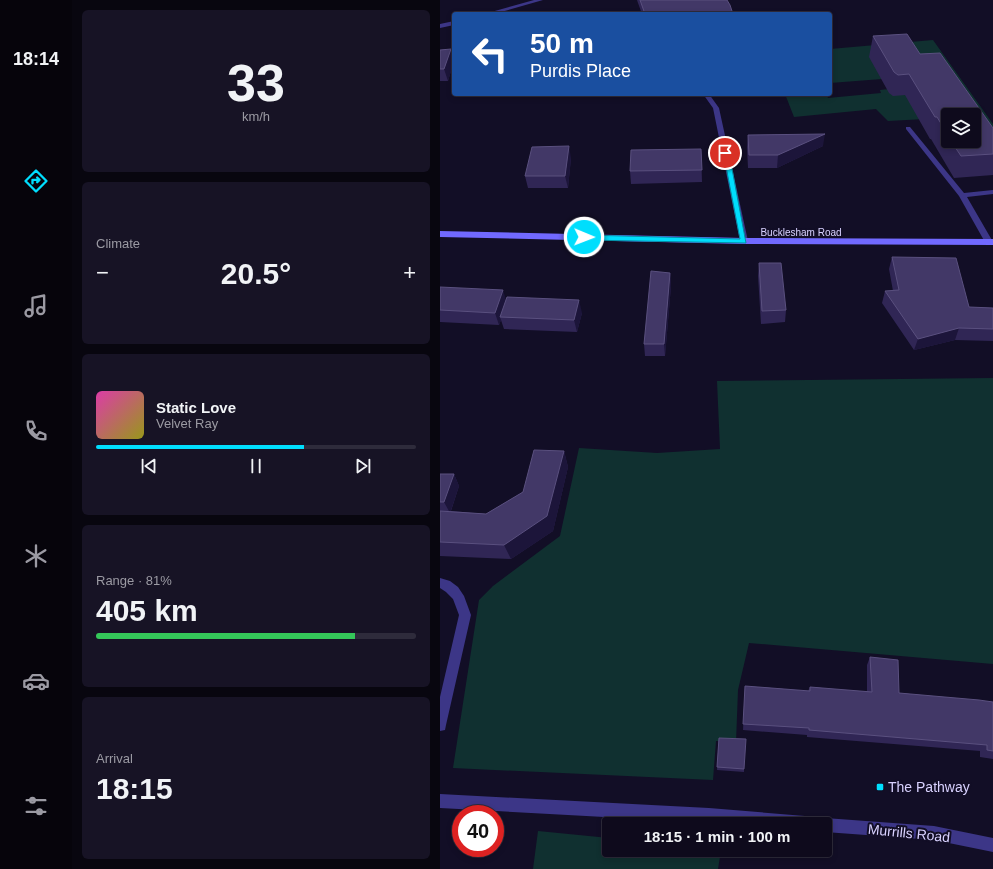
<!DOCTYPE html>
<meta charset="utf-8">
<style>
body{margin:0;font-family:Arial,sans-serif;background:#171325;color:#f1f3f6;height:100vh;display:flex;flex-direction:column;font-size:15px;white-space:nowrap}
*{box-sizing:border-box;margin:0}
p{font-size:13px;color:#9b9aa3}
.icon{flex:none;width:22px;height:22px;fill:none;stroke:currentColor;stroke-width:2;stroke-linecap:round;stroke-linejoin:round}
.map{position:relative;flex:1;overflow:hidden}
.details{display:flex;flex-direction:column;gap:10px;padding:10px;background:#08060f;width:368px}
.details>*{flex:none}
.guide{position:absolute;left:12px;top:12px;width:380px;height:84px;border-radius:4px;box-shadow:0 2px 6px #0003,0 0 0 1px #2e2b3b;background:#1a4fa0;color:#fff;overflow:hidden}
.fabs{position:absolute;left:501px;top:108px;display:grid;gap:8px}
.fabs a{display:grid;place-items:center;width:40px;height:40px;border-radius:4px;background:#0e0a1c;box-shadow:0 2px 6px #0003,0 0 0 1px #2e2b3b;font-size:20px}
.speed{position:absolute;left:12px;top:805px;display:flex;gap:8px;font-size:20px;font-weight:700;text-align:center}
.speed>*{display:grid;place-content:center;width:52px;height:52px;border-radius:50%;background:#0e0a1c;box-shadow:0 2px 6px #0003,0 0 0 1px #2e2b3b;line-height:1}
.speed .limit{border:6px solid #d22;background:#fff;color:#111}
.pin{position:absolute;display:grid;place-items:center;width:34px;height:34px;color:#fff;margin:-17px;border:2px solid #fff;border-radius:50%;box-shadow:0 1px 4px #0007}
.me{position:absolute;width:44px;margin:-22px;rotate:91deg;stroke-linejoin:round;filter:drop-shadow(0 0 3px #0008)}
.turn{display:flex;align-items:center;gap:14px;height:84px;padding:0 12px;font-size:18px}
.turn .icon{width:52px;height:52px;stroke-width:2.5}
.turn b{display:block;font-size:28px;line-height:34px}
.big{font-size:30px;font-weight:800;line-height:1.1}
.details .card{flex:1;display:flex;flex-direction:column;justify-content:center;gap:6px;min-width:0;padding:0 14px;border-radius:6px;background:#171325}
.details .dial{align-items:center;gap:0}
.dial b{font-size:52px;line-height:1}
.song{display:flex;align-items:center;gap:12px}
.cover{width:48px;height:48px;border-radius:6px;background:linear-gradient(135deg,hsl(320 70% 55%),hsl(60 70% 35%))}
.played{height:4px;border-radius:2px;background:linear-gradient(90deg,#00defd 65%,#2e2b3b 65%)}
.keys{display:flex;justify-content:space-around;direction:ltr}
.heat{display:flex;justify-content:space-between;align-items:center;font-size:22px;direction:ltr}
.charge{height:6px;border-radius:3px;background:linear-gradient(90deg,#34c759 81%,#2e2b3b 0)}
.trip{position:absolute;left:162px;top:817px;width:230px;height:40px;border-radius:4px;background:#0e0a1c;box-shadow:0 2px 6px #0003,0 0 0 1px #2e2b3b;font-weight:800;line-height:40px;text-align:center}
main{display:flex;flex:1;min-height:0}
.dock{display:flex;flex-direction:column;width:72px;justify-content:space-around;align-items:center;background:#06040b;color:#9b9aa3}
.dock .icon{width:28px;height:28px}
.dock .on{color:#00defd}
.dock b{font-size:18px;color:#f1f3f6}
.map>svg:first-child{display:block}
.green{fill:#103030}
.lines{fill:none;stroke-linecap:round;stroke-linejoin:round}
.lane{fill:#3c3687;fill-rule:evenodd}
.street{fill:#3c3687;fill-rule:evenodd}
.secondary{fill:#7169ff;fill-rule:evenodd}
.wall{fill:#302655;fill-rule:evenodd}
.shaded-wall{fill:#1c153a}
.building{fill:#423867;stroke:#5a507f}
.route{fill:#00defd;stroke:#0090a4}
.poi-dot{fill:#00defd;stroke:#120e26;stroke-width:1.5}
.labels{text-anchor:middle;stroke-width:4;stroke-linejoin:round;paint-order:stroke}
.far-street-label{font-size:10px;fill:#d9d2ff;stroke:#120e26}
.near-poi-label{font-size:14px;fill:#d9d2ff;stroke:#120e26;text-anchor:start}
.near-street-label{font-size:14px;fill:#d9d2ff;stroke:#120e26}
</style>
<main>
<nav class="dock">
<b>18:14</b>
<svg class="icon on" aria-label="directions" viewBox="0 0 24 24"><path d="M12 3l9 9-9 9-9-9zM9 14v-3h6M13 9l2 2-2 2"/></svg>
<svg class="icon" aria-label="music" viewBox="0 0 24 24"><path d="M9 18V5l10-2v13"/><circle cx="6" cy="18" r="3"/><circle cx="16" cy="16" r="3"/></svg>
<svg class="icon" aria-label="phone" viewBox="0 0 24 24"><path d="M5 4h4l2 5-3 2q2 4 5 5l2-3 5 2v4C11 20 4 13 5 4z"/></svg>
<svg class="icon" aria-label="climate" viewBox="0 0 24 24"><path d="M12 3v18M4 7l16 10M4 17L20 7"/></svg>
<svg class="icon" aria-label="car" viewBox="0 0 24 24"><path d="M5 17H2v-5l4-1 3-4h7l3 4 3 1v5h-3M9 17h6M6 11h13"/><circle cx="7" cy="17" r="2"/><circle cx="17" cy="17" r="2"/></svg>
<svg class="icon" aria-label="filters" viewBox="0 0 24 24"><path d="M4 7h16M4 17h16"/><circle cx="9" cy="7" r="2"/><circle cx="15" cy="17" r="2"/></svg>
</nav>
<section class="details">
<div class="card dial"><b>33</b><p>km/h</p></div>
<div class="card"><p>Climate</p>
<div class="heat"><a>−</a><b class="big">20.5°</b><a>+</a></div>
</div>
<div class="card">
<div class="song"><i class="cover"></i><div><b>Static Love</b><p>Velvet Ray</p></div></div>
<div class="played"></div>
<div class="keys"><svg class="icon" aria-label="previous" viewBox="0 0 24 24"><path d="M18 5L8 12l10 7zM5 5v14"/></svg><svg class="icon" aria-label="pause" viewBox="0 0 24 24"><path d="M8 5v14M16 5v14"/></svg><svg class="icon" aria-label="next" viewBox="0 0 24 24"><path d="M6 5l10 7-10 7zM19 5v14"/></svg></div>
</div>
<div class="card"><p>Range · 81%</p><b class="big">405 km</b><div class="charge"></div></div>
<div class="card"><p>Arrival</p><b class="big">18:15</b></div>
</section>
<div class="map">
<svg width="553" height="869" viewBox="0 0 553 869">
<rect width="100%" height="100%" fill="#120e26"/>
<path class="green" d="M 493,40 L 553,124 L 553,135 L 534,115 L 442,79 L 390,83 L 390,49 Z
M 449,89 L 470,95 L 485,119 L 448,121 L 436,109 L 354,117 L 345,94 L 386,94 L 388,98 L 441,93 L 440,90 Z
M 553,378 L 553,664 L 309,643 L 298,690 L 296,742 L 276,741 L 273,780 L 13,768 L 39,600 L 53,586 L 120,536 L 139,448 L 217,453 L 280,449 L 277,381 Z
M 98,831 L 169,838 L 169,850 L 281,850 L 278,869 L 93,869 Z"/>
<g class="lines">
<path class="lane" d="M 263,94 L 269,94 L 279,108 L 308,241 L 307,243 L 304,244 L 300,241 L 273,108 Z
M 466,127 L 470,127 L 524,193 L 553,190 L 553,194 L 527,197 L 553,242 L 552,244 L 546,244 L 519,196 L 466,129 Z"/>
<path class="street" d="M 94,0 L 103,0 L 54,14 L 44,14 Z
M 14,21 L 14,25 L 0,28 L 0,24 Z
M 0,578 L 10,581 L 18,587 L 24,596 L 31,615 L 6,725 L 5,730 L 0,731 L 0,697 L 19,615 L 13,599 L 6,592 L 0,588 Z
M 0,794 L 269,808 L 377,817 L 382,819 L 385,818 L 494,826 L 553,838 L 553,852 L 494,840 L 385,832 L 385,824 L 293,824 L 0,808 Z"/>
<path class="secondary" d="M 0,231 L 304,238 L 553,239 L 553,245 L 304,244 L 0,237 Z"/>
</g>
<path class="wall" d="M 197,0 L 287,0 L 293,14 L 202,14 L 198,3 Z
M 433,36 L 480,54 L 553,128 L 553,175 L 514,178 L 491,139 L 490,139 L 465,95 L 453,96 L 449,93 L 429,57 ZM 508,115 L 534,141 L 508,141 Z
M 11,49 L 14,61 L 8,81 L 0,81 L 0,50 Z
M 308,135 L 383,146 L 337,168 L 308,168 L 307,147 Z
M 261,149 L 262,182 L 191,184 L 190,171 Z
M 131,158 L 128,188 L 88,188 L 85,176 Z
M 452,257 L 529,307 L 553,308 L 553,341 L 515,340 L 474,350 L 442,303 L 445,291 L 453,291 L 449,269 Z
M 319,263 L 346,310 L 345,322 L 321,324 L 318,276 Z
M 230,273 L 231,286 L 225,356 L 205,356 L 204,344 Z
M 0,287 L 66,301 L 142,313 L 137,332 L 64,329 L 61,320 L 59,325 L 0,322 Z
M 124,451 L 128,467 L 113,531 L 71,559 L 0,556 L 0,474 L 14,474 L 19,486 L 11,511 L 46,514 L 83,492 Z
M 430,657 L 459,693 L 553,702 L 553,759 L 540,757 L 540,751 L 367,737 L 367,735 L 303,730 L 305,686 L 368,691 L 370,687 L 427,692 L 427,665 Z
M 279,738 L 304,769 L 304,772 L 277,770 Z"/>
<path class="shaded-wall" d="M 11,49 L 14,61 L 8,81 L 4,69 Z
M 385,134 L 383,146 L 337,168 L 338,155 Z
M 129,146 L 131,158 L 128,188 L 125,176 Z
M 230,273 L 231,286 L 225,356 L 224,344 Z
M 63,290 L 67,303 L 60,317 L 61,320 L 59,325 L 55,313 Z
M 139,300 L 142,313 L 137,332 L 134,320 Z
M 519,328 L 515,340 L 474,350 L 478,339 Z
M 124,451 L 128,467 L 113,531 L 71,559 L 64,545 Z
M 14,474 L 19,486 L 10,513 L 4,502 Z"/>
<path class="building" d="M 200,0 L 287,0 L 290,5 L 293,14 L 205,14 Z
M 467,34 L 480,54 L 500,53 L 553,128 L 553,154 L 521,156 L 511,141 L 534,141 L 534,115 L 508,115 L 508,135 L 497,117 L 495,117 L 469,74 L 458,75 L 454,72 L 433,36 Z
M 11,49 L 4,69 L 0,69 L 0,50 Z
M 385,134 L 338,155 L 309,155 L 308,135 Z
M 129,146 L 125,176 L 85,176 L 92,147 Z
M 261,149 L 262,170 L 190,171 L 191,150 Z
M 452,257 L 516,258 L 529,307 L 553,308 L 553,329 L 519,328 L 478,339 L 445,291 L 459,290 Z
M 319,263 L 341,263 L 346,310 L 322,311 Z
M 211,271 L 230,273 L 224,344 L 204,344 Z
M 0,287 L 63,290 L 55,313 L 0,310 Z
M 67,297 L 139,300 L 134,320 L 60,317 Z
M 94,450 L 124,451 L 107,516 L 64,545 L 0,542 L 0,511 L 46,514 L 83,492 Z
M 0,474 L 14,474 L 4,502 L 0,502 Z
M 430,657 L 458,660 L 459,693 L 539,700 L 553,702 L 553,751 L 547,750 L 547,745 L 369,730 L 369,728 L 303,724 L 305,686 L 370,691 L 370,687 L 432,692 Z
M 279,738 L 306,739 L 304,769 L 277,767 Z"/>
<path class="route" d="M 283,151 L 289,153 L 306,243 L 144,240 L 140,237 L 144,235 L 300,239 Z"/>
<rect class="poi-dot" x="436" y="783" width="8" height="8" rx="2"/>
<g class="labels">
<g class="far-street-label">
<text x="361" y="236">Bucklesham Road</text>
</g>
<g class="near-poi-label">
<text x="448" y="792">The Pathway</text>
</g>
<g class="near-street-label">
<text transform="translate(469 833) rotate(6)" y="5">Murrills Road</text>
</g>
</g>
</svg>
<div class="fabs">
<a><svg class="icon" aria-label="layers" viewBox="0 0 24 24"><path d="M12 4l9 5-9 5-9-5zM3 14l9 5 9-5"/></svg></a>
</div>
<div class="speed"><div class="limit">40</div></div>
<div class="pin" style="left:285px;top:153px;background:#d93025"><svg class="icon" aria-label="arrive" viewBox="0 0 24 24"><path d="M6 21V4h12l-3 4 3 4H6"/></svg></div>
<svg class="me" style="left:144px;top:237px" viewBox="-20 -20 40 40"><circle r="17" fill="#00defd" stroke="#fff" stroke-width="3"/><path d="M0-11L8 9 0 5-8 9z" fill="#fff"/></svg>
<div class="trip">18:15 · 1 min · 100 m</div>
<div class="guide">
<div class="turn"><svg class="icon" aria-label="left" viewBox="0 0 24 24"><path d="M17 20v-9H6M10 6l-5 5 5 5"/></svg><div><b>50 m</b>Purdis Place</div></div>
</div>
</div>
</main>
